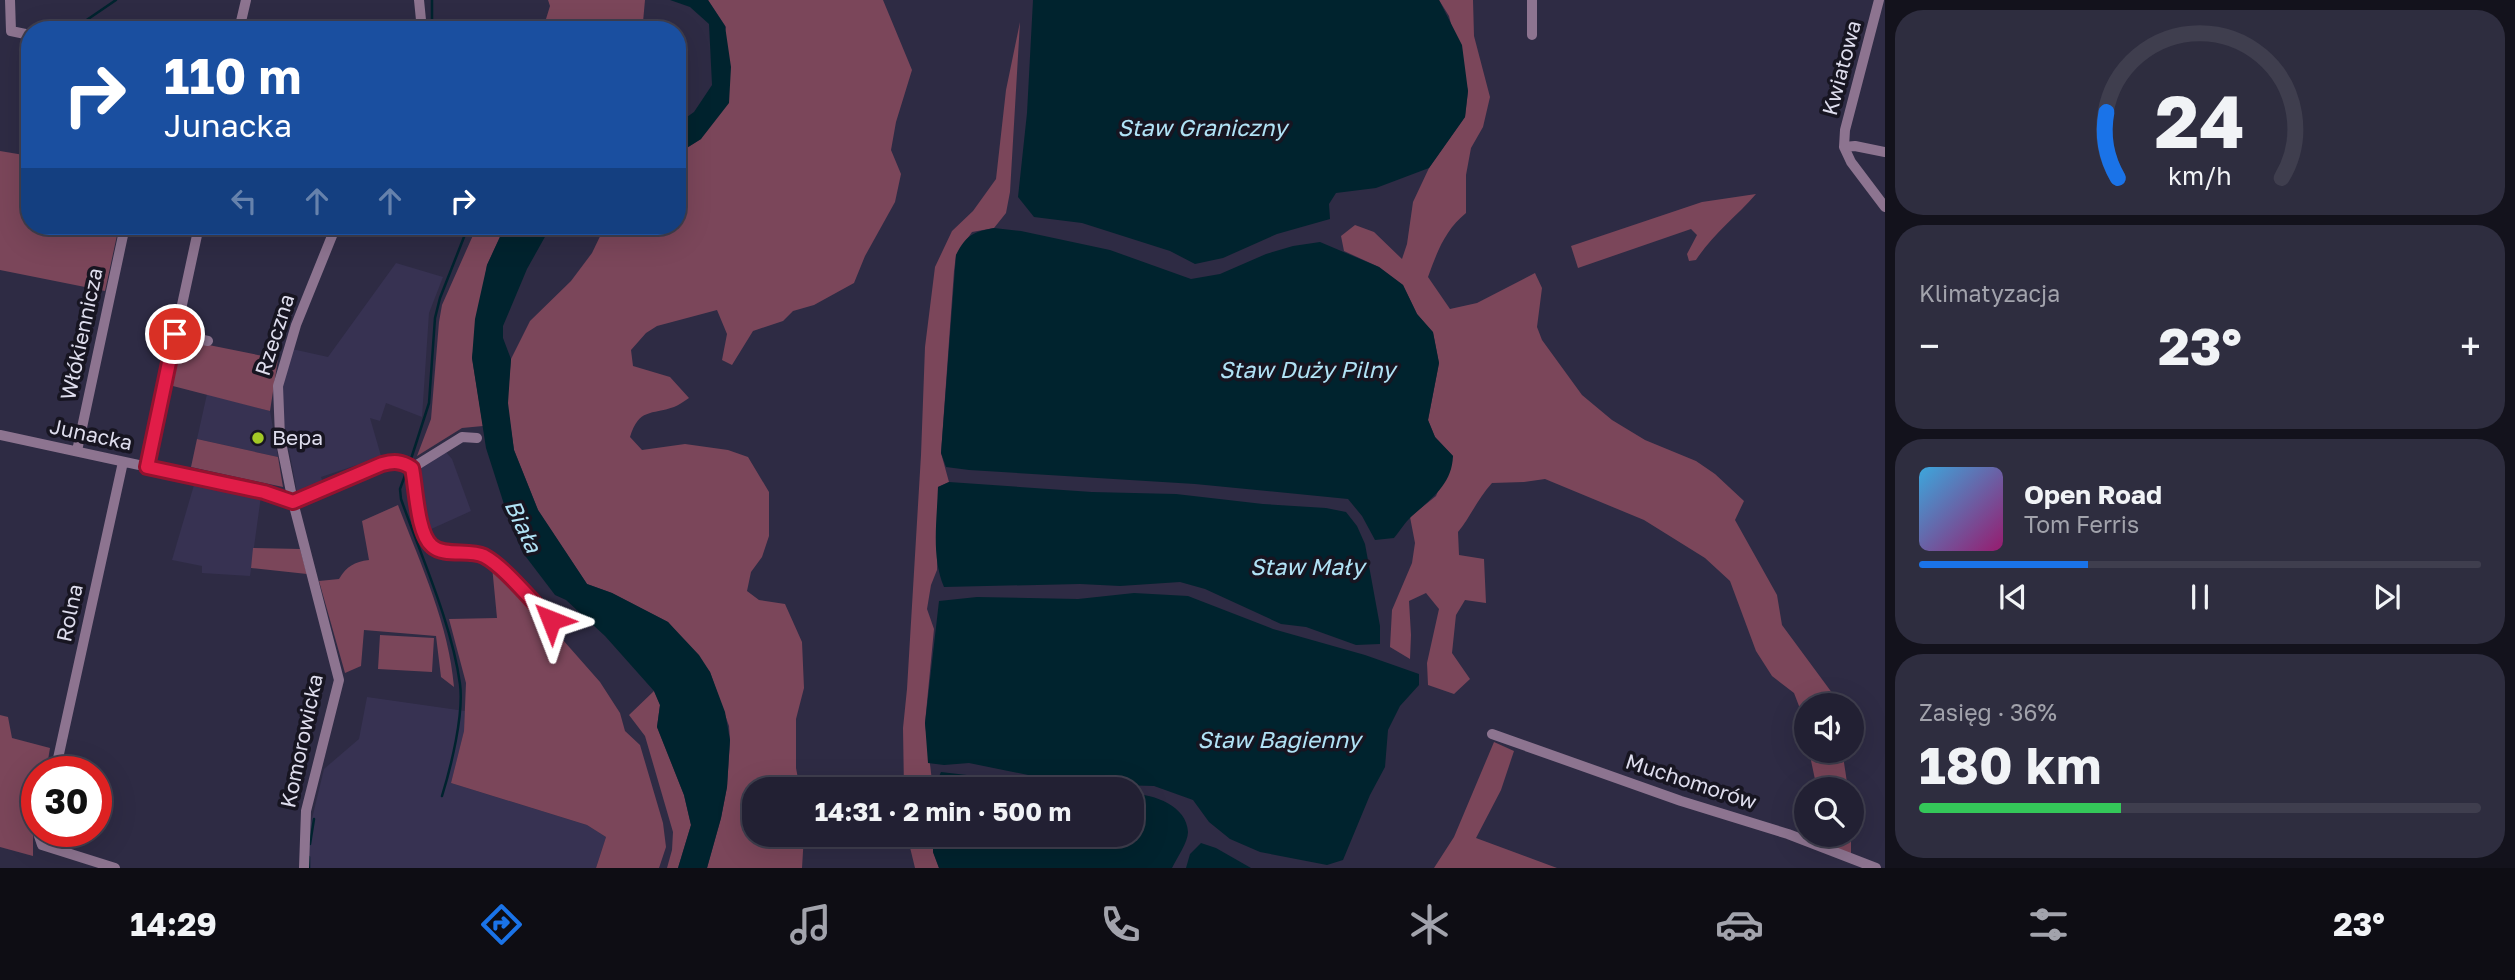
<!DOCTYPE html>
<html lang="pl">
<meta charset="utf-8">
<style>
body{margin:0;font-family:"Golos Text",sans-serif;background:#2e2d3f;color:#f1f3f6;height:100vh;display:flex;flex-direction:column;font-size:26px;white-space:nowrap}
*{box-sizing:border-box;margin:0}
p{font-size:23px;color:#a2a3ac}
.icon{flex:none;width:38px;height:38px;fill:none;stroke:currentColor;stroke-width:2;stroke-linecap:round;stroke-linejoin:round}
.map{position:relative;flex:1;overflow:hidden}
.details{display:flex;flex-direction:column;gap:10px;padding:10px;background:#13121c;width:630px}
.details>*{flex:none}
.guide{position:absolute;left:21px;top:21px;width:665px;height:214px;border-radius:28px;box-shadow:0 7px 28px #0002,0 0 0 2px #3f3e4e;background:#1a4fa0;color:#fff;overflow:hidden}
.fabs{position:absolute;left:1794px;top:693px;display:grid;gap:14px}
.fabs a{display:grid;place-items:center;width:70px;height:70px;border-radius:50%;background:#222033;box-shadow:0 7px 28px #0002,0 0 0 2px #3f3e4e;font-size:35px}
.speed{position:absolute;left:21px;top:756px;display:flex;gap:14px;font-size:35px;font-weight:700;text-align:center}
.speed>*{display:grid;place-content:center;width:91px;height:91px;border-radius:50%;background:#222033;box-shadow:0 7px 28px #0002,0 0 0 2px #3f3e4e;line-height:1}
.speed .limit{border:10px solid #d22;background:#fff;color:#111}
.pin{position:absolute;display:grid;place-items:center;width:60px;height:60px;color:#fff;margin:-30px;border:4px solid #fff;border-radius:50%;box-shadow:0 2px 7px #0007}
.me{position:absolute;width:77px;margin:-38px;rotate:315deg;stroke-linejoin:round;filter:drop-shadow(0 0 5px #0008)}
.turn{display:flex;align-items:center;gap:24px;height:147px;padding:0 28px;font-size:32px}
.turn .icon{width:91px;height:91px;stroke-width:2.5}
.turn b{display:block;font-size:49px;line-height:60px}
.lanes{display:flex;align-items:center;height:66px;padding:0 28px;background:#0003;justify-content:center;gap:35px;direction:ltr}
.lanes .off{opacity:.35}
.big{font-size:52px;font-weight:700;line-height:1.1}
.details .tile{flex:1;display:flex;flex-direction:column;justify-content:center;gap:10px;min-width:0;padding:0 24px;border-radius:28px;background:#2e2d3f}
.details .dial{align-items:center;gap:0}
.dial svg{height:182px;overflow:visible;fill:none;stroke:#3f3e4e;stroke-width:7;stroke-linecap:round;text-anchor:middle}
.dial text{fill:#f1f3f6;stroke:none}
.song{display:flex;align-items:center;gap:21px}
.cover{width:84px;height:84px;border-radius:10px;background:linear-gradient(135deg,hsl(200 70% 55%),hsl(320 70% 35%))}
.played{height:7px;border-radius:4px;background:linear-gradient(90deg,#1a73e8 30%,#3f3e4e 30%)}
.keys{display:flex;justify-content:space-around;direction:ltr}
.heat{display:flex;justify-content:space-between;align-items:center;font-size:38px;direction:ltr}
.charge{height:10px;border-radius:5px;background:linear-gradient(90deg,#34c759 36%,#3f3e4e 0)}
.trip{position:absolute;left:742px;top:777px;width:402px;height:70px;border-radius:28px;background:#222033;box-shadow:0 7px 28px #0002,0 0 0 2px #3f3e4e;font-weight:700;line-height:70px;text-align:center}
.dock{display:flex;height:112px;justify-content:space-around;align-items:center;background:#0e0d14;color:#a2a3ac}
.dock .icon{width:49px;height:49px}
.dock .selected{color:#1a73e8}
.dock b{font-size:32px;color:#f1f3f6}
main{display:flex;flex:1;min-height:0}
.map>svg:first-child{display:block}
.built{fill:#373252}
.green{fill:#7b465a}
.water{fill:#00232e}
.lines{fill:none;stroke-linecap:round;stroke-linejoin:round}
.stream{stroke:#00232e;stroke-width:2.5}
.minor{stroke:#8d7490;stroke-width:10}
.route-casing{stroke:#92132f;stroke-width:18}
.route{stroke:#e11d48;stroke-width:12}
.poi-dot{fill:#a3c926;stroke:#171521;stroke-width:2.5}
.labels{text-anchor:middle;stroke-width:7;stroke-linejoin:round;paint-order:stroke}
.street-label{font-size:21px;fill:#dedded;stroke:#171521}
.poi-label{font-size:21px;fill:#dedded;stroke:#171521;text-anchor:start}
.water-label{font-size:23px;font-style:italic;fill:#b0e2f5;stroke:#171521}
</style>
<main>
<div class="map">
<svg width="1885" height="868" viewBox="0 0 1885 868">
<rect width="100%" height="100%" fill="#2e2b44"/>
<path class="built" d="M 396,263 L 443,277 L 429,313 L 422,417 L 386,403 L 380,421 L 370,418 L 381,456 L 377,462 L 359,470 L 357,465 L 321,477 L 324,485 L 297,492 L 282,413 L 282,386 L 292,349 L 328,357 Z
M 207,394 L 270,411 L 278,457 L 197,439 Z
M 445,451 L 452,459 L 471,511 L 429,530 L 424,520 L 418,467 Z
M 194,485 L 261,496 L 250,576 L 202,573 L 202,566 L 172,560 Z
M 367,697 L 465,711 L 464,731 L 451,783 L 587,825 L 606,837 L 596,868 L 309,868 L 311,823 L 324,769 L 359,739 Z"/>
<path class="green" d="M 548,0 L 645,0 L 643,22 L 647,30 L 532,30 L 533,26 L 546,19 L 550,6 Z
M 708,0 L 883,0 L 912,70 L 896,122 L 891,150 L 901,174 L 895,202 L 865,256 L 854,283 L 814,305 L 793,311 L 783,321 L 753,331 L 732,365 L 722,360 L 727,334 L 717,310 L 657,326 L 646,333 L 631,350 L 633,366 L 670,377 L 689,398 C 684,401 679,405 674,407 C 651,415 639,408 630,437 L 642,450 L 685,444 L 728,450 L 748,457 L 769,492 L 769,536 L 762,557 L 751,572 L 747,591 L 759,600 L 785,604 L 802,642 L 804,688 L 796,719 L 796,768 L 800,789 L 754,789 L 754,835 L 804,835 L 802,868 L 707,868 L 721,818 L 727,787 L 730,740 L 729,726 L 710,672 L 668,622 L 612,593 L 587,584 L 538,510 L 514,450 L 507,403 L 511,359 L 530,321 L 571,281 L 592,253 L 605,226 L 677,226 L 677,154 L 701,139 L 726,27 Z
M 1439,0 L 1473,0 L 1474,36 L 1490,97 L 1483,127 L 1471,148 L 1466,175 L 1466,213 C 1445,230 1437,252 1428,277 L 1450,309 L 1477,303 L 1535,273 L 1542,288 L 1537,327 L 1542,340 L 1582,395 L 1612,420 L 1645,440 L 1696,461 L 1715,474 L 1744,501 L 1735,520 L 1777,595 L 1782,625 L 1841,705 L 1806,705 L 1806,731 L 1804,719 L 1794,693 L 1772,676 L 1756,651 L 1730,581 L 1705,558 L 1644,520 L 1545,479 L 1524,482 L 1492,483 C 1478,498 1471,516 1458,532 L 1459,555 L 1484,559 L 1486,603 L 1465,600 L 1456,615 L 1452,653 L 1470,679 L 1454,694 L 1428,685 L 1427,663 L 1439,609 L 1426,593 L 1409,601 L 1411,635 L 1410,659 L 1390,647 L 1392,610 L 1412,563 L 1415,543 L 1410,517 L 1436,496 L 1453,456 L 1435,437 L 1428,420 L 1439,363 L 1433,333 L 1417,314 L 1403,285 L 1379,267 L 1344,251 L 1341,236 L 1355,225 L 1374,232 L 1402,259 L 1407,244 L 1413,202 L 1429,168 L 1465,117 L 1468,91 L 1449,16 Z
M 1020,22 L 1010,192 L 1006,213 L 994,228 L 972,232 L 956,255 L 954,271 L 941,453 L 949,482 L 938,487 L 937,570 L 931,585 L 927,609 L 934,629 L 925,723 L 933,789 L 904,789 L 903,728 L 907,689 L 921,455 L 925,347 L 935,267 L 952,231 L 973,211 L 996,179 L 1006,90 Z
M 0,151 L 30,156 L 30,226 L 119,226 L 105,291 L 0,270 Z
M 1756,194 C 1736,217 1712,235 1696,260 L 1689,261 L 1687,254 L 1697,235 L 1691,229 L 1578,268 L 1571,246 L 1702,202 Z
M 441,226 L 505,226 L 487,265 L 472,358 L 483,426 L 462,428 L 417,456 L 431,419 L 439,322 L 442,305 L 474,233 L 461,235 Z
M 179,339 L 278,359 L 270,411 L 169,385 Z
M 197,439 L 278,457 L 283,487 L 191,467 Z
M 398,505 C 420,563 449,624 454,687 L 441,677 L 436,636 L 364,630 L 361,666 L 345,673 L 319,581 L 339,579 C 347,566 354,562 369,560 L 362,521 Z
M 253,548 L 300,549 L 307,574 L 251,568 Z
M 492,566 L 548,623 L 600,682 L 620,713 L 625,731 L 640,745 L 663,823 L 666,847 L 659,868 L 596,868 L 606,837 L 587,825 L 451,783 L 464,731 L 466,683 L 449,619 L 497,618 Z
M 380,635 L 434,638 L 432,672 L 378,669 Z
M 654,691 L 660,705 L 657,727 L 684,795 L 691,825 L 678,868 L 667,868 L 672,850 L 673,832 L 645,736 L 629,715 Z
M 0,715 L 8,717 L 12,738 L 50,748 L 46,772 L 37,772 L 37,818 L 33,838 L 33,856 L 0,847 Z
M 1494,742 L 1514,751 L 1501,790 L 1476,838 L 1557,868 L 1434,868 L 1454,837 Z
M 1809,751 L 1845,751 L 1843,756 L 1848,789 L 1817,789 Z
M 907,835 L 933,835 L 933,852 L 939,868 L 915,868 Z
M 1829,835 L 1851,835 L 1851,855 L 1830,846 Z"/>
<path class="water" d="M 670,0 L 708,0 L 725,26 L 731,67 L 729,103 L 701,139 L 677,154 L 677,124 L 694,112 L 712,85 L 709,24 L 690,7 Z
M 1033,0 L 1439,0 L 1462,45 L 1468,91 L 1465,117 L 1429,168 L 1376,188 L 1336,193 L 1329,204 L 1330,219 L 1277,234 L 1223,258 L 1195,264 L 1170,251 L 1082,223 L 1034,217 L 1018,197 L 1027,113 Z
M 505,226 L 551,226 L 527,269 L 503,326 L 503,338 L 511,359 L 508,403 L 514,450 L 538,510 L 587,584 L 612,593 L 668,622 L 699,655 L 710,672 L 725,712 L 730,740 L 727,787 L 721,818 L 707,868 L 678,868 L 691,825 L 684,795 L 657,727 L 660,705 L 654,691 L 605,636 L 566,600 L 555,595 L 523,553 L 510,523 L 486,448 L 472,358 L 475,319 L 487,265 Z
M 994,228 L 1021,231 L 1110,250 L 1191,279 L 1220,274 L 1266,254 L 1293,246 L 1320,242 L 1379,267 L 1403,285 L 1417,314 L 1433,332 L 1439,363 L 1428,420 L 1435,437 L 1453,456 C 1452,484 1432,498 1412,516 C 1405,522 1400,531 1394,538 L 1375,540 L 1362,516 L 1348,499 L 1195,484 L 969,470 L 946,467 L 941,453 L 956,255 C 966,235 973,232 994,228 Z
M 949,482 L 1092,492 L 1176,494 L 1263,504 L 1326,508 L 1346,512 L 1357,526 L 1365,544 L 1380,626 L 1380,644 L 1356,645 L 1306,627 L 1281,624 L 1205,589 L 1180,582 L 1120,586 L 1080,584 L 944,587 C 931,556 937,521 938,487 Z
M 1134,593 L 1188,596 L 1273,629 L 1365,655 L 1419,674 L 1419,685 L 1400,706 L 1388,730 L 1385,767 L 1370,795 L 1343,860 L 1327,865 L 1260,852 L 1230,839 L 1209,822 L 1193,800 L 1154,786 L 1119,785 L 1033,776 L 969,763 L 944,765 L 928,763 L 925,723 L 939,601 L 977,597 L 1078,599 Z
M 941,772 L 1087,789 L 933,789 Z
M 1132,794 C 1154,794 1187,806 1188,832 C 1188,842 1177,858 1172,868 L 939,868 L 933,852 L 933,835 L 1132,835 Z
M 1201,843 L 1216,848 L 1251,868 L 1186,868 L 1190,854 Z"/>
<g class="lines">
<path class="stream" d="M 432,0 L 432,30
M 72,30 L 116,0
M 411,459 L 429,403 L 435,318 L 440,298 L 464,237 L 462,226
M 407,470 L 400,489 L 401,499 C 421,556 452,624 460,684 C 464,714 451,767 442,796
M 310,844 L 314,819
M 309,857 L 309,868"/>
<path class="minor" d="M 10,0 L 11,31 L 30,35
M 419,0 L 422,30
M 1879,0 L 1845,130 L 1844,147 L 1851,162 L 1885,207
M 239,30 L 246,0
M 1532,35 L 1532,0
M 1844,147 L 1855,146 L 1885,152
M 175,334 L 208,341
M 0,435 L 264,492 L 293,502 L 382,464 C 394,461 401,461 412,468 L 462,437 L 477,438
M 77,451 L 125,226
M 147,467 L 199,226
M 412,468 C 416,487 417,534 432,546 C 444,557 469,549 484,556 C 503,566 534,604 551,620
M 1492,734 L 1681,801 L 1788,834 L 1876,868
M 55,772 L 123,462
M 41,831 L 39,836 L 42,845 L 115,868
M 304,868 L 306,811 L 339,680 L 293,502 L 280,437 L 278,386 L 296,325 L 336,226"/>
</g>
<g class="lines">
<defs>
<path id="route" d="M 175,334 L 147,467 L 264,492 L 293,502 L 382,464 C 394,461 401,461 412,468 C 416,487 417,534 432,546 C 444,557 469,549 484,556 C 505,567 533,603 551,620"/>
</defs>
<use href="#route" class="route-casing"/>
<use href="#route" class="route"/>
</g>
<circle class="poi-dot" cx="258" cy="438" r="7"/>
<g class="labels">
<g class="street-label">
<text transform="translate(1842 68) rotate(-75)" y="7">Kwiatowa</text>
<text transform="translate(82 334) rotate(-78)" y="7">Włókiennicza</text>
<text transform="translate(275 335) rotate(-72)" y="7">Rzeczna</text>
<text transform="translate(91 435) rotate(12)" y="7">Junacka</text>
<text transform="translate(70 613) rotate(-78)" y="7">Rolna</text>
<text transform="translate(302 741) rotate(-78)" y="7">Komorowicka</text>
<text transform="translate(1691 782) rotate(18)" y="7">Muchomorów</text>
</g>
<g class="poi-label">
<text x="272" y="445">Bepa</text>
</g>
<g class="water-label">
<text x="1202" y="136">Staw Graniczny</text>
<text x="1307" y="378">Staw Duży Pilny</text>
<text transform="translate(523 526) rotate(65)" y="8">Biała</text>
<text x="1307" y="575">Staw Mały</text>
<text x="1279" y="748">Staw Bagienny</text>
</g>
</g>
</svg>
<div class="fabs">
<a><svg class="icon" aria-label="sound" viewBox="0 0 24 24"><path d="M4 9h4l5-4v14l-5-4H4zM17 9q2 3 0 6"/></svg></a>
<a><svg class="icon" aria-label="search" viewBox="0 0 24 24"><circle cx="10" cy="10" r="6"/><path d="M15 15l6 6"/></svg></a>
</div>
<div class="speed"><div class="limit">30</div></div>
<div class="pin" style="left:175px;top:334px;background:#d93025"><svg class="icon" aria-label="arrive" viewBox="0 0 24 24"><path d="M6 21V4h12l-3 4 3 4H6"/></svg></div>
<svg class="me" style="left:551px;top:620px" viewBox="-20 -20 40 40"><path d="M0-17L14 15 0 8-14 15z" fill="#e11d48" stroke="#fff" stroke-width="4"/></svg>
<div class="trip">14:31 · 2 min · 500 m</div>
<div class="guide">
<div class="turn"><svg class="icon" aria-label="right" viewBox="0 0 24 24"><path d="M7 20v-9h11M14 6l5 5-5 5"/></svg><div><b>110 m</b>Junacka</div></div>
<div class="lanes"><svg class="icon off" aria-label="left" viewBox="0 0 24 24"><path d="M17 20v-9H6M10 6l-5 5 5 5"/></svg><svg class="icon off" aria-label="ahead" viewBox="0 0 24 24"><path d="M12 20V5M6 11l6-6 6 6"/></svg><svg class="icon off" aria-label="ahead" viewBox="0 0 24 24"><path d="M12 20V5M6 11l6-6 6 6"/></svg><svg class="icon" aria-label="right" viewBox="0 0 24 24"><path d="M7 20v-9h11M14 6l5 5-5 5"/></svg></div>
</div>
</div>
<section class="details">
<div class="tile dial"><svg viewBox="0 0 100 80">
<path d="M14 69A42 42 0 1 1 86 69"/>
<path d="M14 69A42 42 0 0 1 9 40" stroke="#1a73e8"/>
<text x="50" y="56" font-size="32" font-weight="700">24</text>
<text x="50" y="72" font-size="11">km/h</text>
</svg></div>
<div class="tile"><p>Klimatyzacja</p>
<div class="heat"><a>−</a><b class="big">23°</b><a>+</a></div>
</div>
<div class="tile">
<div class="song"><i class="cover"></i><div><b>Open Road</b><p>Tom Ferris</p></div></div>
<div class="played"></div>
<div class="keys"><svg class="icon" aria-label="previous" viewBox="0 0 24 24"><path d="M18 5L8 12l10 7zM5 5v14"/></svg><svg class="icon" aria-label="pause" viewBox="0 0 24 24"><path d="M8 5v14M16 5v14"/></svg><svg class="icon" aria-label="next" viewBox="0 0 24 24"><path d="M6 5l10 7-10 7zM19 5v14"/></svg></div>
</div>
<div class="tile"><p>Zasięg · 36%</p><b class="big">180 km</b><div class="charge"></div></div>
</section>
</main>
<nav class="dock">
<b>14:29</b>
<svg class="icon selected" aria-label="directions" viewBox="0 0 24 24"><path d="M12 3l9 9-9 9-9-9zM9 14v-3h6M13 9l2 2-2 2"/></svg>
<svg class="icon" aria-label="music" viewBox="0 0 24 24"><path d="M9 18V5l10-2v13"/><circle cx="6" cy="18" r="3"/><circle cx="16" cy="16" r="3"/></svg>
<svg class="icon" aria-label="phone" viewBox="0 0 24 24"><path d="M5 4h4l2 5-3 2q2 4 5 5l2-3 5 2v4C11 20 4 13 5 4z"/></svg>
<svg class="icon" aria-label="climate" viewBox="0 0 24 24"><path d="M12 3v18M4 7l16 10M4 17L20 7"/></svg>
<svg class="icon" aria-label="car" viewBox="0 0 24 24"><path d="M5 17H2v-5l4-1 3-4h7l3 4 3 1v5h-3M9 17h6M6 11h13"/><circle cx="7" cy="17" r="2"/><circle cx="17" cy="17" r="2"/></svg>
<svg class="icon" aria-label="filters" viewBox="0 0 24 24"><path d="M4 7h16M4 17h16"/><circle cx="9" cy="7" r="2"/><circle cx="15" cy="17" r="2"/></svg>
<b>23°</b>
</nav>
